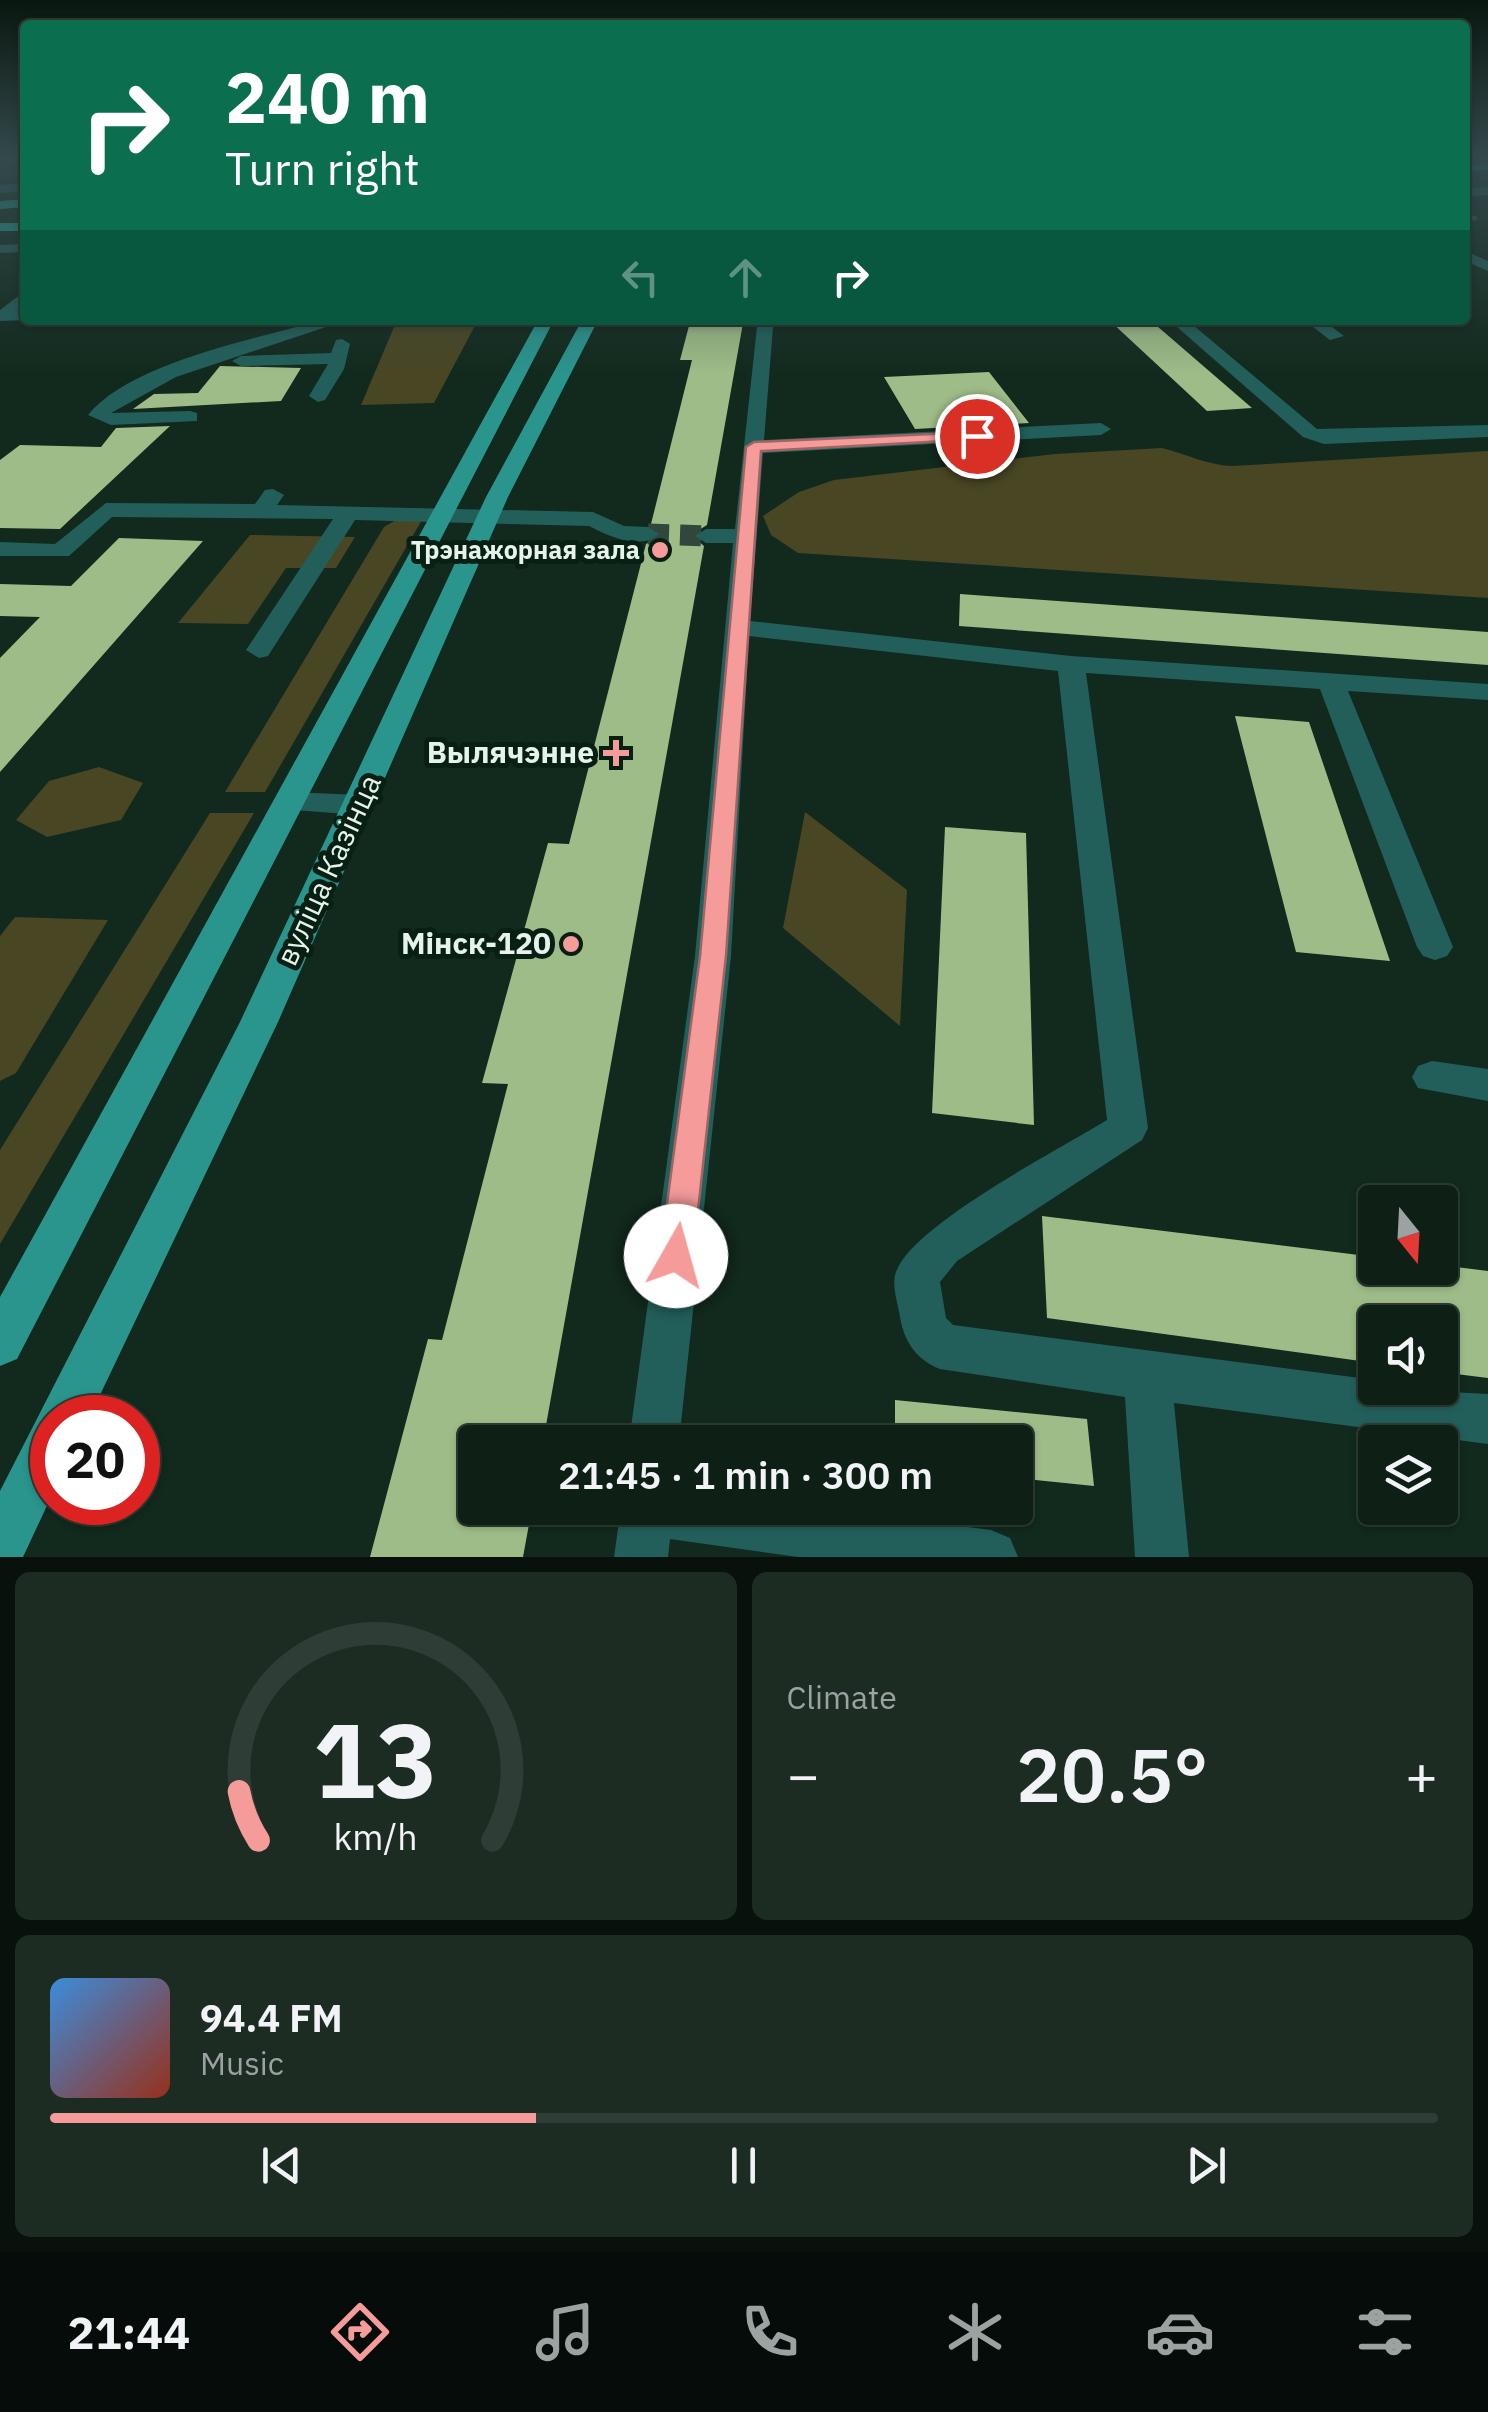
<!DOCTYPE html>
<meta charset="utf-8">
<style>
body{margin:0;font-family:"IBM Plex Sans",sans-serif;background:#1c2c23;color:#f1f3f6;height:100vh;display:flex;flex-direction:column;font-size:38px;white-space:nowrap}
*{box-sizing:border-box;margin:0}
p{font-size:32px;color:#9ba2a1}
.icon{flex:none;width:55px;height:55px;fill:none;stroke:currentColor;stroke-width:2;stroke-linecap:round;stroke-linejoin:round}
.map{position:relative;height:1557px;overflow:hidden}
.sheet{display:flex;flex-direction:column;gap:15px;padding:15px;background:#08110c;flex:1}
.sheet>*{flex:none}
.guide{position:absolute;left:20px;top:20px;width:1450px;height:305px;border-radius:10px;box-shadow:0 2px 8px #0004,0 0 0 2px #2e3d35;background:#0b6e4f;color:#fff;overflow:hidden}
.needle{width:65px;rotate:162deg}
.fabs{position:absolute;left:1358px;top:1185px;display:grid;gap:20px}
.fabs a{display:grid;place-items:center;width:100px;height:100px;border-radius:10px;background:#0e1f16;box-shadow:0 2px 8px #0004,0 0 0 2px #2e3d35;font-size:50px}
.speed{position:absolute;left:30px;top:1395px;display:flex;gap:20px;font-size:50px;font-weight:700;text-align:center}
.speed>*{display:grid;place-content:center;width:130px;height:130px;border-radius:50%;background:#0e1f16;box-shadow:0 2px 8px #0004,0 0 0 2px #2e3d35;line-height:1}
.speed .limit{border:15px solid #d22;background:#fff;color:#111}
.pin{position:absolute;display:grid;place-items:center;width:85px;height:85px;color:#fff;margin:-42px;border:5px solid #fff;border-radius:50%;box-shadow:0 2px 10px #0007}
.me{position:absolute;width:110px;margin:-55px;rotate:7deg;stroke-linejoin:round;filter:drop-shadow(0 0 8px #0008)}
.turn{display:flex;align-items:center;gap:35px;height:210px;padding:0 40px;font-size:45px}
.turn .icon{width:130px;height:130px;stroke-width:2.5}
.turn b{display:block;font-size:70px;line-height:85px}
.lanes{display:flex;align-items:center;height:95px;padding:0 40px;background:#0003;justify-content:center;gap:50px;direction:ltr}
.lanes .off{opacity:.35}
.big{font-size:75px;font-weight:600;line-height:1.1}
.sheet .tile{flex:1;display:flex;flex-direction:column;justify-content:center;gap:15px;min-width:0;padding:0 35px;border-radius:15px;background:#1c2c23}
.sheet .dial{align-items:center;gap:0}
.dial svg{height:260px;overflow:visible;fill:none;stroke:#2e3d35;stroke-width:7;stroke-linecap:round;text-anchor:middle}
.dial text{fill:#f1f3f6;stroke:none}
.song{display:flex;align-items:center;gap:30px}
.cover{width:120px;height:120px;border-radius:15px;background:linear-gradient(135deg,hsl(210 70% 55%),hsl(10 70% 35%))}
.played{height:10px;border-radius:5px;background:linear-gradient(90deg,#f59b9a 35%,#2e3d35 35%)}
.keys{display:flex;justify-content:space-around;direction:ltr}
.heat{display:flex;justify-content:space-between;align-items:center;font-size:55px;direction:ltr}
.sheet .tiles{flex:1;display:grid;gap:15px;grid-template-columns:1fr 1fr}
.tile:last-child{grid-column:span 2}
.trip{position:absolute;left:458px;top:1425px;width:575px;height:100px;border-radius:10px;background:#0e1f16;box-shadow:0 2px 8px #0004,0 0 0 2px #2e3d35;font-weight:600;line-height:100px;text-align:center}
.menu{display:flex;height:160px;justify-content:space-around;align-items:center;background:#060c09;color:#9ba2a1}
.menu .icon{width:70px;height:70px}
.menu .on{color:#f59b9a}
.menu b{font-size:45px;color:#f1f3f6}
.map>svg:first-child{display:block}
.green{fill:#494624}
.building{fill:#9ebc88}
.lines{fill:none;stroke-linecap:round;stroke-linejoin:round}
.minor-tunnel{stroke:#32473c;stroke-width:21;stroke-dasharray:21 11;stroke-linecap:butt}
.minor{fill:#225f5a;fill-rule:evenodd}
.major{fill:#2a958d;fill-rule:evenodd}
.highway{fill:#1faba1;fill-rule:evenodd}
.route{fill:#f59b9a;stroke:#9f6564;stroke-width:2.5}
.poi-dot{fill:#f59b9a;stroke:#082014;stroke-width:4}
.labels{text-anchor:middle;stroke-width:10;stroke-linejoin:round;paint-order:stroke}
.far-poi-label{font-size:25px;font-weight:bold;fill:#e5f3eb;stroke:#082014;text-anchor:end}
.poi-label{font-size:30px;font-weight:bold;fill:#e5f3eb;stroke:#082014;text-anchor:end}
.street-label{font-size:30px;fill:#e5f3eb;stroke:#082014}
</style>
<div class="map">
<svg width="1488" height="1557" viewBox="0 0 1488 1557">
<rect width="100%" height="100%" fill="#12291d"/>
<path class="green" d="M 397,320 L 478,320 L 434,403 L 361,405 Z
M 1162,448 C 1187,454 1206,465 1232,466 L 1488,451 L 1488,598 L 798,553 L 771,535 L 763,516 L 799,492 L 834,480 L 1055,454 Z
M 401,517 L 423,518 L 265,792 L 225,792 L 384,527 Z
M 250,535 L 355,537 L 336,568 L 286,568 L 248,624 L 178,623 Z
M 99,767 L 143,783 L 121,820 L 47,837 L 16,820 L 49,781 Z
M 805,812 L 907,890 L 900,1026 L 783,928 Z
M 210,813 L 254,813 L 0,1244 L 0,1150 Z
M 15,917 L 108,920 L 16,1073 L 0,1081 L 0,936 Z"/>
<path class="building" d="M 1109,320 L 1150,320 L 1252,408 L 1207,411 Z
M 690,322 L 743,323 L 707,525 L 691,535 L 704,546 L 543,1442 L 475,1442 L 475,1508 L 532,1508 L 523,1557 L 370,1557 L 428,1339 L 442,1340 L 508,1084 L 482,1083 L 548,843 L 569,844 L 646,544 L 663,535 L 651,524 L 692,360 L 680,360 Z
M 220,366 L 301,368 L 281,401 L 133,409 L 154,394 L 198,393 Z
M 989,372 L 1029,423 L 915,429 L 884,377 Z
M 170,426 L 60,529 L 0,528 L 0,460 L 20,445 L 101,447 L 116,428 Z
M 119,538 L 203,541 L 0,772 L 0,658 L 40,617 L 0,616 L 0,584 L 71,586 Z
M 960,594 L 1488,632 L 1488,665 L 959,626 Z
M 1235,716 L 1309,722 L 1390,961 L 1296,952 Z
M 945,827 L 1026,833 L 1034,1125 L 932,1113 Z
M 1042,1216 L 1375,1257 L 1375,1268 L 1440,1265 L 1488,1271 L 1488,1378 L 1440,1372 L 1440,1322 L 1375,1322 L 1375,1363 L 1047,1318 Z
M 895,1400 L 1087,1419 L 1094,1486 L 1015,1478 L 1015,1442 L 895,1442 Z"/>
<g class="lines">
<path class="minor-tunnel" d="M 648,534 L 706,536"/>
<path class="minor" d="M 25,183 L 25,191 L 0,193 L 0,185 Z
M 1488,187 L 1488,195 L 1465,196 L 1465,188 Z
M 1465,215 L 1476,216 L 1478,219 L 1465,223 Z
M 25,244 L 25,252 L 0,253 L 0,245 Z
M 1465,251 L 1488,261 L 1488,271 L 1465,261 Z
M 25,291 L 25,304 L 17,312 L 25,311 L 28,320 L 0,321 L 0,310 Z
M 322,320 L 344,321 L 176,377 L 111,413 L 190,411 L 197,413 L 197,421 L 111,425 L 88,415 C 131,362 257,339 322,320 Z
M 1169,320 L 1187,320 L 1317,429 L 1488,425 L 1488,437 L 1324,444 L 1303,437 Z
M 1304,320 L 1323,320 L 1344,336 L 1330,340 Z
M 765,322 L 773,327 L 764,440 L 1101,423 L 1111,429 L 1101,435 L 763,453 L 750,621 L 1071,656 L 1488,684 L 1488,700 L 1348,691 L 1453,947 L 1447,956 L 1435,960 L 1423,956 L 1417,947 L 1320,689 L 1086,673 L 1148,1128 L 1142,1140 L 957,1261 L 940,1282 L 946,1318 L 953,1325 L 1375,1380 L 1375,1388 L 1488,1394 L 1488,1444 L 1174,1403 L 1189,1557 L 1135,1557 L 1125,1397 L 940,1369 C 917,1360 904,1342 900,1317 C 898,1304 891,1285 896,1272 C 912,1225 1060,1149 1107,1120 L 1058,671 L 749,636 L 731,956 L 679,1442 L 629,1442 L 695,956 L 733,543 L 706,543 L 695,536 L 706,529 L 735,529 L 757,327 Z
M 342,339 L 350,344 L 344,369 L 325,400 L 318,402 L 309,396 L 328,364 L 241,366 L 232,361 L 241,356 L 331,353 L 336,340 Z
M 273,489 L 284,495 L 277,505 L 593,512 L 624,526 L 648,527 L 659,534 C 640,551 608,536 589,526 L 355,520 L 268,656 L 259,658 L 246,650 L 333,519 L 112,517 L 69,556 L 0,556 L 0,542 L 55,544 L 106,503 L 255,504 L 265,490 Z
M 291,792 L 360,795 L 375,805 L 360,815 L 280,809 L 276,802 Z
M 1432,1061 L 1488,1069 L 1488,1101 L 1418,1088 L 1412,1077 L 1418,1066 Z
M 621,1508 L 821,1508 L 991,1530 L 1010,1538 L 1018,1557 L 798,1557 L 670,1539 L 668,1557 L 614,1557 Z"/>
<path class="major" d="M 538,320 L 554,320 L 17,1359 L 0,1366 L 0,1297 Z
M 582,320 L 598,320 L 508,497 L 278,1022 L 89,1418 L 52,1418 L 52,1495 L 23,1557 L 0,1557 L 0,1491 L 240,1022 L 486,497 Z"/>
<path class="highway" d="M 1488,164 L 1488,170 L 1465,171 L 1465,165 Z
M 25,199 L 25,207 L 0,209 L 0,201 Z
M 0,223 L 25,223 L 25,231 L 0,231 Z"/>
</g>
<linearGradient id="sky" x2="0" y2="1"><stop stop-color="#0a1710"/><stop offset="0.42" stop-color="#33494c"/><stop offset="1" stop-color="#33494c" stop-opacity="0"/></linearGradient>
<rect width="1488" height="374" fill="url(#sky)"/>
<path class="route" d="M 977,432 L 984,436 L 982,439 L 761,451 L 726,956 L 693,1256 L 688,1266 L 676,1271 L 665,1266 L 660,1256 L 700,956 L 746,447 L 754,442 Z"/>
<g class="poi-dot">
<circle cx="660" cy="550" r="10"/>
<path d="M611 738h10v10h10v10h-10v10h-10v-10h-10v-10h10z"/>
<circle cx="571" cy="944" r="10"/>
</g>
<g class="labels">
<g class="far-poi-label">
<text x="640" y="559">Трэнажорная зала</text>
</g>
<g class="poi-label">
<text x="594" y="763">Вылячэнне</text>
<text x="551" y="954">Мінск-120</text>
</g>
<g class="street-label">
<text transform="translate(329 870) rotate(-65)" y="10">вуліца Казінца</text>
</g>
</g>
</svg>
<div class="fabs">
<a><svg class="needle" viewBox="-14 -14 28 28"><path d="M0-13l5 13h-10z" fill="#e53935"/><path d="M0 13l5-13h-10z" fill="#9ba2a1"/></svg></a>
<a><svg class="icon" aria-label="sound" viewBox="0 0 24 24"><path d="M4 9h4l5-4v14l-5-4H4zM17 9q2 3 0 6"/></svg></a>
<a><svg class="icon" aria-label="layers" viewBox="0 0 24 24"><path d="M12 4l9 5-9 5-9-5zM3 14l9 5 9-5"/></svg></a>
</div>
<div class="speed"><div class="limit">20</div></div>
<div class="pin" style="left:977px;top:436px;background:#d93025"><svg class="icon" aria-label="arrive" viewBox="0 0 24 24"><path d="M6 21V4h12l-3 4 3 4H6"/></svg></div>
<svg class="me" style="left:676px;top:1256px" viewBox="-20 -20 40 40"><circle r="19" fill="#fff"/><path d="M0-13L10 11 0 6-10 11z" fill="#f59b9a"/></svg>
<div class="trip">21:45 · 1 min · 300 m</div>
<div class="guide">
<div class="turn"><svg class="icon" aria-label="right" viewBox="0 0 24 24"><path d="M7 20v-9h11M14 6l5 5-5 5"/></svg><div><b>240 m</b>Turn right</div></div>
<div class="lanes"><svg class="icon off" aria-label="left" viewBox="0 0 24 24"><path d="M17 20v-9H6M10 6l-5 5 5 5"/></svg><svg class="icon off" aria-label="ahead" viewBox="0 0 24 24"><path d="M12 20V5M6 11l6-6 6 6"/></svg><svg class="icon" aria-label="right" viewBox="0 0 24 24"><path d="M7 20v-9h11M14 6l5 5-5 5"/></svg></div>
</div>
</div>
<section class="sheet">
<div class="tiles">
<div class="tile dial"><svg viewBox="0 0 100 80">
<path d="M14 69A42 42 0 1 1 86 69"/>
<path d="M14 69A42 42 0 0 1 8 54" stroke="#f59b9a"/>
<text x="50" y="56" font-size="32" font-weight="700">13</text>
<text x="50" y="72" font-size="11">km/h</text>
</svg></div>
<div class="tile"><p>Climate</p>
<div class="heat"><a>−</a><b class="big">20.5°</b><a>+</a></div>
</div>
<div class="tile">
<div class="song"><i class="cover"></i><div><b>94.4 FM</b><p>Music</p></div></div>
<div class="played"></div>
<div class="keys"><svg class="icon" aria-label="previous" viewBox="0 0 24 24"><path d="M18 5L8 12l10 7zM5 5v14"/></svg><svg class="icon" aria-label="pause" viewBox="0 0 24 24"><path d="M8 5v14M16 5v14"/></svg><svg class="icon" aria-label="next" viewBox="0 0 24 24"><path d="M6 5l10 7-10 7zM19 5v14"/></svg></div>
</div>
</div>
</section>
<nav class="menu">
<b>21:44</b>
<svg class="icon on" aria-label="directions" viewBox="0 0 24 24"><path d="M12 3l9 9-9 9-9-9zM9 14v-3h6M13 9l2 2-2 2"/></svg>
<svg class="icon" aria-label="music" viewBox="0 0 24 24"><path d="M9 18V5l10-2v13"/><circle cx="6" cy="18" r="3"/><circle cx="16" cy="16" r="3"/></svg>
<svg class="icon" aria-label="phone" viewBox="0 0 24 24"><path d="M5 4h4l2 5-3 2q2 4 5 5l2-3 5 2v4C11 20 4 13 5 4z"/></svg>
<svg class="icon" aria-label="climate" viewBox="0 0 24 24"><path d="M12 3v18M4 7l16 10M4 17L20 7"/></svg>
<svg class="icon" aria-label="car" viewBox="0 0 24 24"><path d="M5 17H2v-5l4-1 3-4h7l3 4 3 1v5h-3M9 17h6M6 11h13"/><circle cx="7" cy="17" r="2"/><circle cx="17" cy="17" r="2"/></svg>
<svg class="icon" aria-label="filters" viewBox="0 0 24 24"><path d="M4 7h16M4 17h16"/><circle cx="9" cy="7" r="2"/><circle cx="15" cy="17" r="2"/></svg>
</nav>
